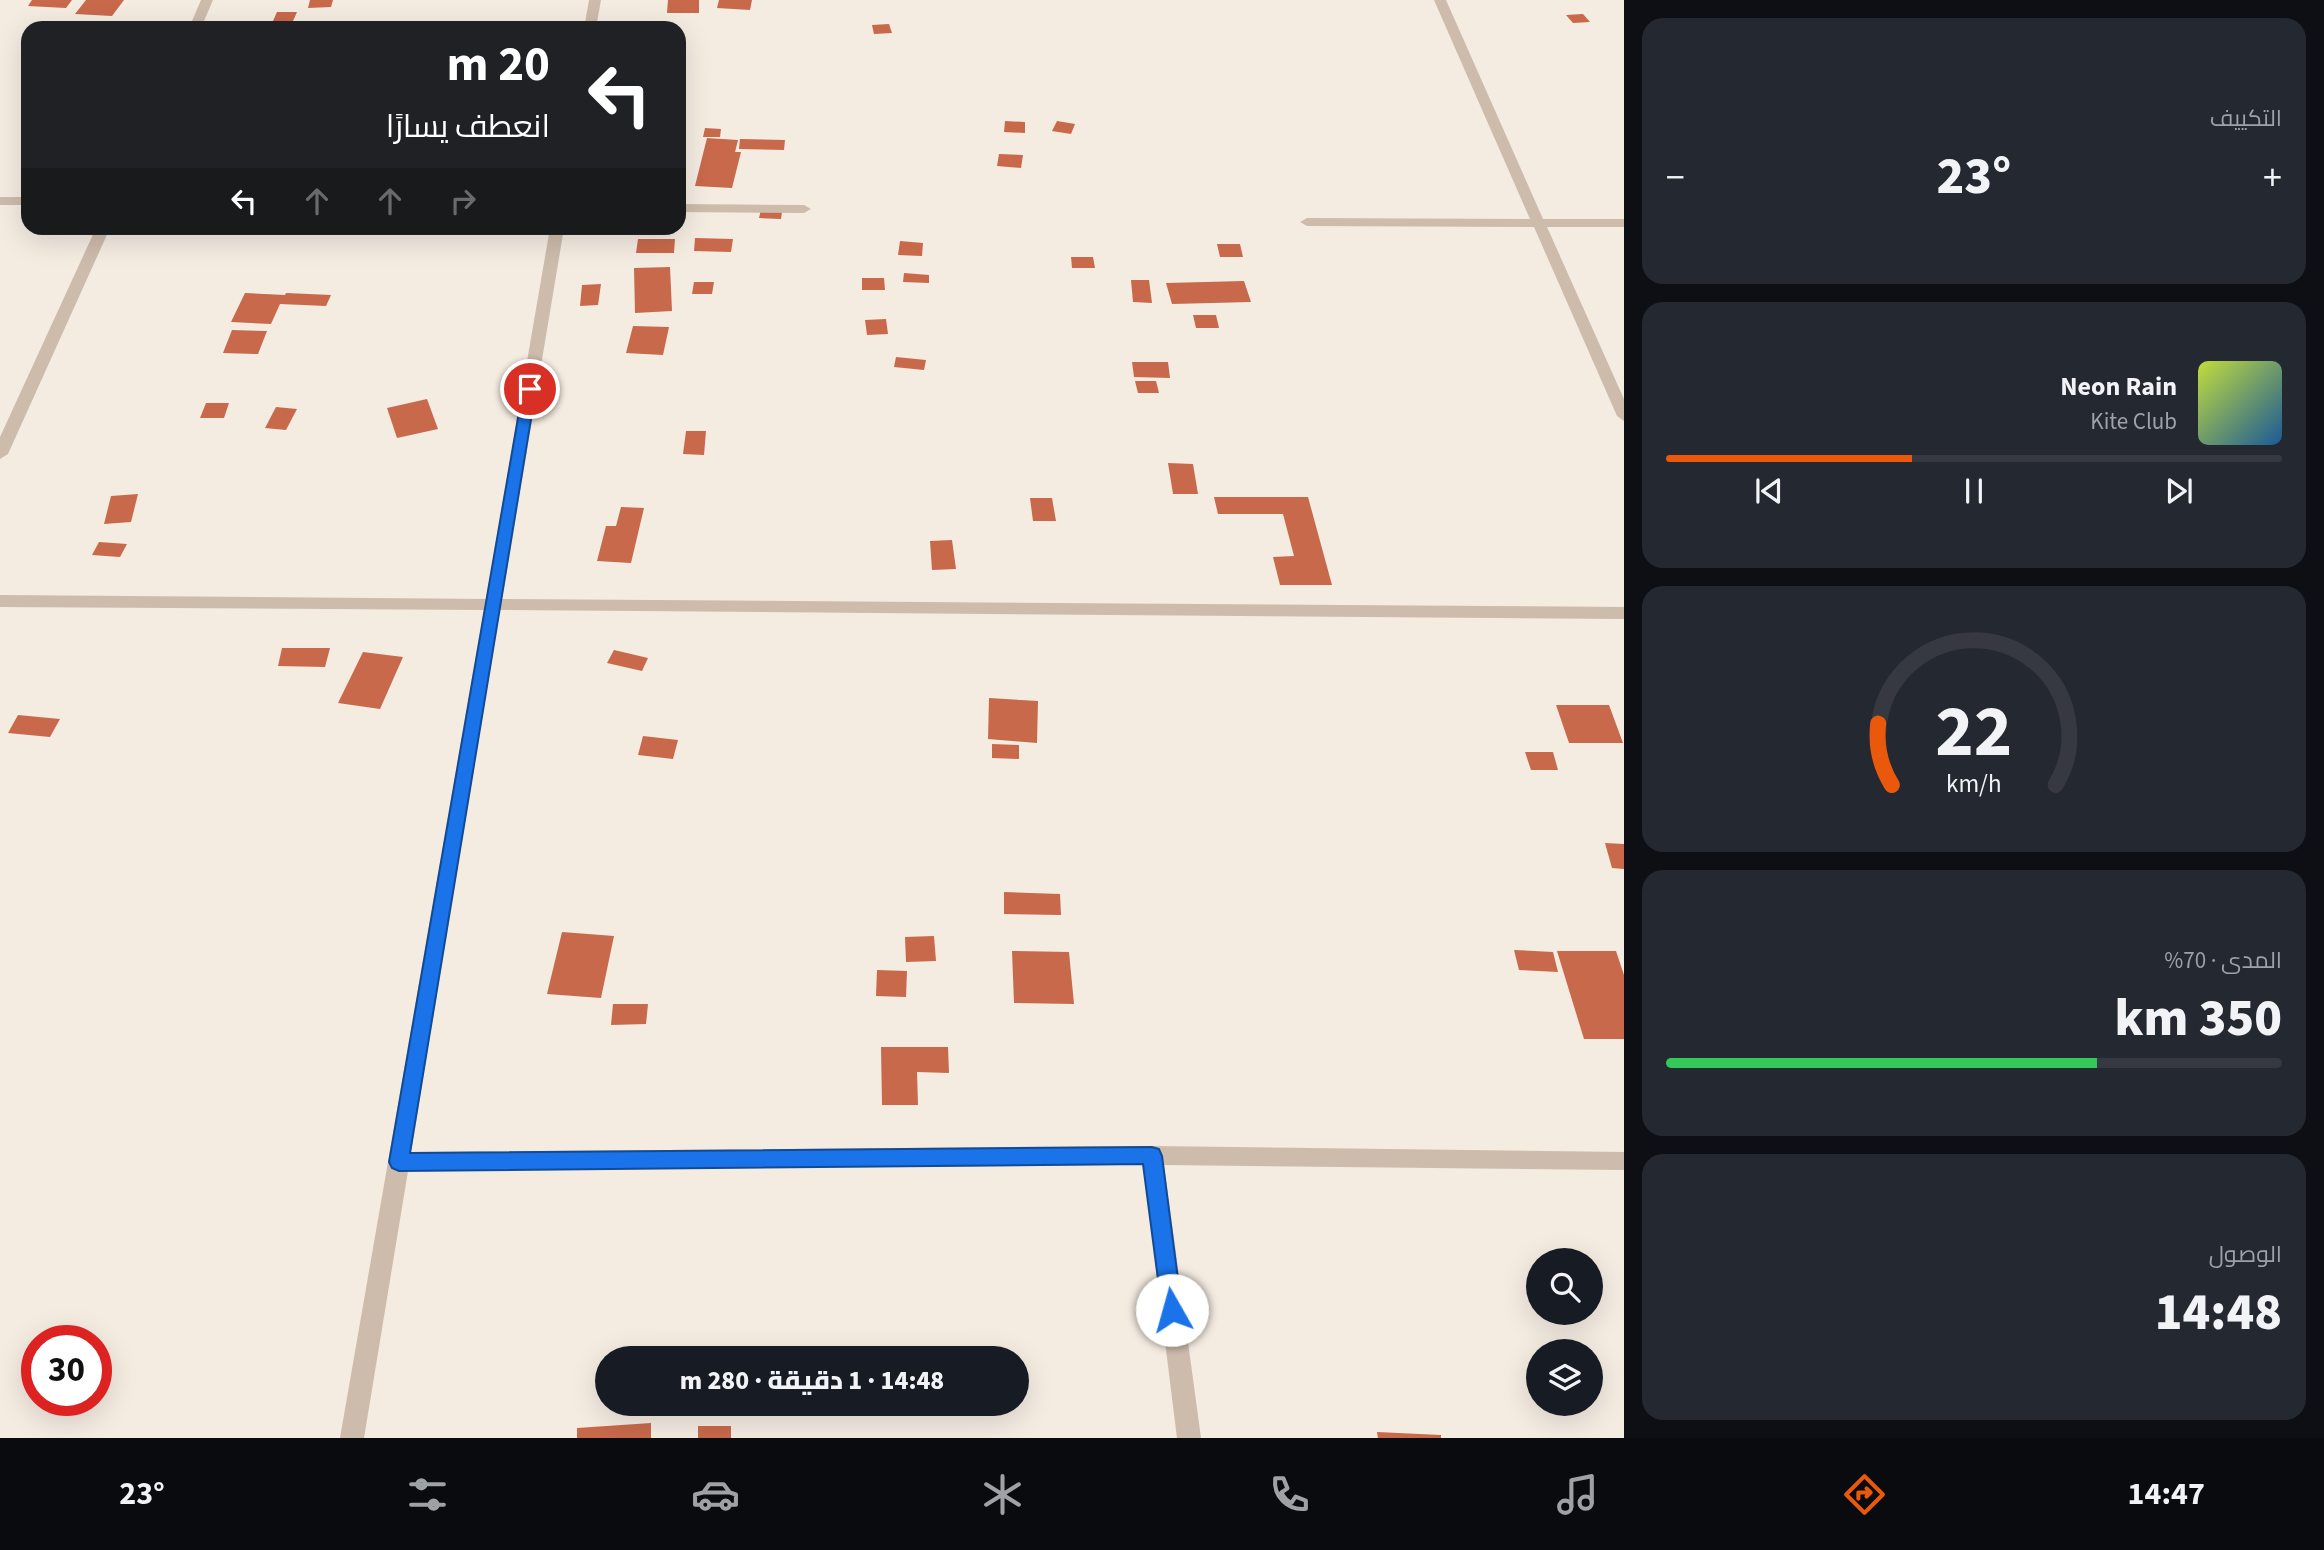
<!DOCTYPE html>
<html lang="ar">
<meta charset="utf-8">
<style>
body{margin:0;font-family:"Source Sans 3",Cairo,sans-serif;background:#242831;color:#f1f3f6;direction:rtl;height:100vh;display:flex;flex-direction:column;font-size:26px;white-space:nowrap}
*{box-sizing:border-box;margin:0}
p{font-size:23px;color:#9ea1a6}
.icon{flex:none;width:38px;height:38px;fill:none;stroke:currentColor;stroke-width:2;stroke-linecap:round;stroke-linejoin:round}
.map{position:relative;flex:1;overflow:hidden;direction:ltr}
.side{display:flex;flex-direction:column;gap:18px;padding:18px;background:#0d0f14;width:700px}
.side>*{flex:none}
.banner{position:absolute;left:21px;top:21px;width:665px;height:214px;border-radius:21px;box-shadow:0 7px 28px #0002;direction:rtl;background:#202124;color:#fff;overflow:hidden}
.controls{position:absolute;left:1526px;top:1248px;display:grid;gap:14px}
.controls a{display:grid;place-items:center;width:77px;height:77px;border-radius:50%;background:#171b24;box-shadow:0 7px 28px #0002;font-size:35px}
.speed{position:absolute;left:21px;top:1325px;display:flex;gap:14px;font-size:35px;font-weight:700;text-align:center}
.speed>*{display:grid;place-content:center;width:91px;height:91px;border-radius:50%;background:#171b24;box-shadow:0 7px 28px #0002;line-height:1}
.speed .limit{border:10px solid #d22;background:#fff;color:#111}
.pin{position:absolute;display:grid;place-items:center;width:60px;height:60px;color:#fff;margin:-30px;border:4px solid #fff;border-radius:50%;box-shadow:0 2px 7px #0007}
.me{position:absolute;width:77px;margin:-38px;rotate:353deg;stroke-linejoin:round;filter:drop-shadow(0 0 5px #0008)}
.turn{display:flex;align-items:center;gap:24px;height:147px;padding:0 21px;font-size:32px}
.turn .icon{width:91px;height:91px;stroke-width:2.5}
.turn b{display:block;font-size:49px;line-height:60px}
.lanes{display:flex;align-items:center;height:66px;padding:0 21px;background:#0003;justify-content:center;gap:35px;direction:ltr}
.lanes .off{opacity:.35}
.big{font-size:52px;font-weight:800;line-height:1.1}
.side .card{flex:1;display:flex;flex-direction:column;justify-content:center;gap:10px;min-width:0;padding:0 24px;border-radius:21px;background:#242831}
.side .dial{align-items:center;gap:0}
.dial svg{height:182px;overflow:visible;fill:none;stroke:#363941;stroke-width:7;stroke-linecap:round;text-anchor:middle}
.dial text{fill:#f1f3f6;stroke:none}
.song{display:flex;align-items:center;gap:21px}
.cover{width:84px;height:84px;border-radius:10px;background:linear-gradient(135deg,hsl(70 70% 55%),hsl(210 70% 35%))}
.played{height:7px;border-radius:4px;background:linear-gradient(90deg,#ea580c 40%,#363941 40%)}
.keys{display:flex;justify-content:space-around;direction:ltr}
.heat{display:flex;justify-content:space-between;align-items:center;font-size:38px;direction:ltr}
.charge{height:10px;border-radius:5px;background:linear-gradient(90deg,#34c759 70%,#363941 0)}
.trip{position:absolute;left:595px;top:1346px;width:434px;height:70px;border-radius:35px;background:#171b24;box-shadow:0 7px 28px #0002;font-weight:800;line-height:70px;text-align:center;direction:rtl}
.tabs{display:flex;height:112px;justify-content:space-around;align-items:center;background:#090b0e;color:#9ea1a6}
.tabs .icon{width:49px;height:49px}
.tabs .selected{color:#ea580c}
.tabs b{font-size:32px;color:#f1f3f6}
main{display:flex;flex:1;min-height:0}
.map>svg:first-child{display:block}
.building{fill:#c8694b}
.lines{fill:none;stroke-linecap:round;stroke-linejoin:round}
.minor{fill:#cdbbac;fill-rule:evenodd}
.route{fill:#1a73e8;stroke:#114b97;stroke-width:2}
</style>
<main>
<section class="side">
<div class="card"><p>التكييف</p>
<div class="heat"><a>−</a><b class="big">23°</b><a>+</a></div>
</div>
<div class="card">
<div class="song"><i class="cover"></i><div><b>Neon Rain</b><p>Kite Club</p></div></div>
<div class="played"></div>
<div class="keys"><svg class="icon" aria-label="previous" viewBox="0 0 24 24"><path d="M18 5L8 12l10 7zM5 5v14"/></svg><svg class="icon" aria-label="pause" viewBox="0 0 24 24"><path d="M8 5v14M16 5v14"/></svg><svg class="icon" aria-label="next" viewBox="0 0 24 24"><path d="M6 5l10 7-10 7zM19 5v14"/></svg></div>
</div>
<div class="card dial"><svg viewBox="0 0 100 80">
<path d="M14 69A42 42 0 1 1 86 69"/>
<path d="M14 69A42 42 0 0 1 8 42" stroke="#ea580c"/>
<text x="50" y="56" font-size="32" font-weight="700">22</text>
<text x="50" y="72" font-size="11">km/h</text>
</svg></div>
<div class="card"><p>المدى · 70%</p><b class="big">350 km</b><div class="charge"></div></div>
<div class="card"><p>الوصول</p><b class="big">14:48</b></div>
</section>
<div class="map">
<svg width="1624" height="1438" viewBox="0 0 1624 1438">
<rect width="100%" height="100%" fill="#f4ebe1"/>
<path class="building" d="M 32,0 L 72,0 L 66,8 L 28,6 Z
M 86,0 L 124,0 L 112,16 L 75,14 Z
M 310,0 L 333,0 L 331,7 L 308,8 Z
M 668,0 L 699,0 L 699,13 L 667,13 Z
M 719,0 L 752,0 L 750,10 L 717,8 Z
M 277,12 L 297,12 L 293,21 L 273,21 Z
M 1583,14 L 1590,22 L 1573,23 L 1566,15 Z
M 889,24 L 892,33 L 874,34 L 872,25 Z
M 1005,121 L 1025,122 L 1025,133 L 1004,132 Z
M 1057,121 L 1075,124 L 1071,134 L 1052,131 Z
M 705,128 L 721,129 L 720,137 L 703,137 Z
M 707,138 L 738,140 L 735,152 L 741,152 L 732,188 L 695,186 Z
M 740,139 L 785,140 L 784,150 L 739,149 Z
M 999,154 L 1023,155 L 1021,168 L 997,166 Z
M 762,205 L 783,206 L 781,219 L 759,218 Z
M 695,238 L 733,239 L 731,252 L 694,251 Z
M 638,239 L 675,239 L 674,253 L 636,253 Z
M 900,241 L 923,243 L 922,256 L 898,255 Z
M 1217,244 L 1240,244 L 1243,257 L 1220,257 Z
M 1071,257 L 1093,257 L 1095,268 L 1072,268 Z
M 670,267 L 672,311 L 635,313 L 634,268 Z
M 904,273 L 929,275 L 929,283 L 903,282 Z
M 862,278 L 884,278 L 885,290 L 862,290 Z
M 1131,280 L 1149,280 L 1152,303 L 1133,302 Z
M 1244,281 L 1251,302 L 1172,304 L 1166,283 Z
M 694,282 L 714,282 L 712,294 L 692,294 Z
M 601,284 L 598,305 L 580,306 L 582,285 Z
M 245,293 L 285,295 L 286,293 L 331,295 L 326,306 L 280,304 L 271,324 L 231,322 Z
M 1193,315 L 1216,315 L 1219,328 L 1196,328 Z
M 886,319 L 888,334 L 867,335 L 865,320 Z
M 633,326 L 669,327 L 663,355 L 626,353 Z
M 232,330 L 267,331 L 258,354 L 223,353 Z
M 896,357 L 926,360 L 924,370 L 894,367 Z
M 1132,362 L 1168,362 L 1170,378 L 1134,377 Z
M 1135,381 L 1156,381 L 1159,393 L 1138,393 Z
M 427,399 L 438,429 L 397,438 L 387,408 Z
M 206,403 L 229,403 L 224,418 L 200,418 Z
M 276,407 L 297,409 L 286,430 L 265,428 Z
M 686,431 L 706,431 L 704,455 L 683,454 Z
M 1168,463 L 1193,464 L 1198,494 L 1173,494 Z
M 138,494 L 131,522 L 104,524 L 111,496 Z
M 1214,497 L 1308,497 L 1332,585 L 1280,585 L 1273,557 L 1294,556 L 1283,514 L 1218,514 Z
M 1030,498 L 1052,498 L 1056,521 L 1033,521 Z
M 621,507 L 644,508 L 631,563 L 597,561 L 606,526 L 616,526 Z
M 952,540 L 956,569 L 932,570 L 930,541 Z
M 99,542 L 127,544 L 120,557 L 92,555 Z
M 282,648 L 330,648 L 325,667 L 278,666 Z
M 614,650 L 648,658 L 642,671 L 607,663 Z
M 363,652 L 403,657 L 380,709 L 338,703 Z
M 989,698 L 1038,701 L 1037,743 L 988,739 Z
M 1556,705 L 1609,705 L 1623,743 L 1569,743 Z
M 18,715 L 60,719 L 50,737 L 8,733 Z
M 643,736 L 678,740 L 673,759 L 638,755 Z
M 992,744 L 1019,745 L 1019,759 L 992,758 Z
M 1525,752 L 1553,752 L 1558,770 L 1531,770 Z
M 1605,843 L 1624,844 L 1624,869 L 1612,868 Z
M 1004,892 L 1060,894 L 1061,915 L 1004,914 Z
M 562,932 L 614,936 L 601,998 L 547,994 Z
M 934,936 L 936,961 L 906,962 L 905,937 Z
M 1514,950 L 1553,952 L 1558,972 L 1519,970 Z
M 1012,951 L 1069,952 L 1074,1004 L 1014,1003 Z
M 1557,951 L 1616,951 L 1624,975 L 1624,1039 L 1584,1039 Z
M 877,970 L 907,971 L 906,997 L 876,996 Z
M 613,1004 L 648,1004 L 646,1024 L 611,1025 Z
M 881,1047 L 948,1047 L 949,1073 L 917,1072 L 918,1105 L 882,1105 Z
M 651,1423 L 651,1438 L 577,1438 L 577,1428 Z
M 698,1426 L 731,1426 L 731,1438 L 698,1438 Z
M 1377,1432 L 1441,1435 L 1441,1438 L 1378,1438 Z"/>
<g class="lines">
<path class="minor" d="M 201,0 L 213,0 L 201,28 L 189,28 Z
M 589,0 L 601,0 L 596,28 L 584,28 Z
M 1434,0 L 1446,0 L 1543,219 L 1624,219 L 1624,227 L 1547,227 L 1624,399 L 1624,421 L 1617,416 L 1534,227 L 1307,226 L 1300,222 L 1307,218 L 1530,219 Z
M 0,197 L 28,197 L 28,205 L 0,205 Z
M 679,204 L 804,205 L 811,209 L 804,213 L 679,212 Z
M 96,228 L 110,228 L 8,454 L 0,459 L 0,437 Z
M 550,228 L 564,228 L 502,599 L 1624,607 L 1624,619 L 500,610 L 411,1152 L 1152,1146 L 1624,1152 L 1624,1170 L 1164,1165 L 1201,1438 L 1177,1438 L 1143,1165 L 408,1171 L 364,1438 L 340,1438 L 484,610 L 0,607 L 0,595 L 486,599 Z"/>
</g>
<path class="route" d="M 530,385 L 536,389 L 410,1153 L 1152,1147 L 1159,1149 L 1162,1156 L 1182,1310 L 1179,1316 L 1172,1319 L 1165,1316 L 1162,1310 L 1143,1164 L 399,1171 L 392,1168 L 389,1162 L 523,389 Z"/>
</svg>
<div class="controls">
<a><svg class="icon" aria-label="search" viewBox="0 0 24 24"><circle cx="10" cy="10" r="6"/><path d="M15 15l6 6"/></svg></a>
<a><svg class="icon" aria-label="layers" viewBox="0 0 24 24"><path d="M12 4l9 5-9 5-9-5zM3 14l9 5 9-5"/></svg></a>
</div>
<div class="speed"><div class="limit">30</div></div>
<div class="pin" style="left:530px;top:389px;background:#d93025"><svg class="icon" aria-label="arrive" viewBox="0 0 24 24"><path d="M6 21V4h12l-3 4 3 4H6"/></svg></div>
<svg class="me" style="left:1172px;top:1310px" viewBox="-20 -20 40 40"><circle r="19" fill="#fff"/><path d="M0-13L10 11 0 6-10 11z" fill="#1a73e8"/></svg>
<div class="trip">14:48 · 1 دقيقة · 280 m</div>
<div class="banner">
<div class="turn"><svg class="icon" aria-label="left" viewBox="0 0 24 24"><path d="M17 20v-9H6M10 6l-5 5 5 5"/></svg><div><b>20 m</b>انعطف يسارًا</div></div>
<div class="lanes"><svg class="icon" aria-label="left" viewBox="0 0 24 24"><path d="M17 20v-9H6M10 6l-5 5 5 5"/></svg><svg class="icon off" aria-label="ahead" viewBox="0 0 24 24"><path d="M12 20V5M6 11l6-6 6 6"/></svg><svg class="icon off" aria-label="ahead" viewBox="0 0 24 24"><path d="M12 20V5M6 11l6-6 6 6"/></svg><svg class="icon off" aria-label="right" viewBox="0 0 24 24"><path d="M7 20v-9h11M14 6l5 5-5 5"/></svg></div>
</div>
</div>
</main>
<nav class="tabs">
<b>14:47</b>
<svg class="icon selected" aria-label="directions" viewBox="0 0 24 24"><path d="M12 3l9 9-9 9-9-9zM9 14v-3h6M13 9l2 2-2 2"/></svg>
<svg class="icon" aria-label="music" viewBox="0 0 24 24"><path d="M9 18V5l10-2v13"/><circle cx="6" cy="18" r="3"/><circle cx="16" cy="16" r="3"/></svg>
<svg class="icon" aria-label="phone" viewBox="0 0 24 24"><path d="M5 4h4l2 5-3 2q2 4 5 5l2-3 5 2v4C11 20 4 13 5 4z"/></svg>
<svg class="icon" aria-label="climate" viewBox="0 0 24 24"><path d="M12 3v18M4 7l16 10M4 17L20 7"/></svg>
<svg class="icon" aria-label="car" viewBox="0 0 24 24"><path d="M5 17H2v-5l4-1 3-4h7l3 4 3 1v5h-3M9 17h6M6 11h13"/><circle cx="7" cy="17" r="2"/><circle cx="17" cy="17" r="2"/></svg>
<svg class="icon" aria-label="filters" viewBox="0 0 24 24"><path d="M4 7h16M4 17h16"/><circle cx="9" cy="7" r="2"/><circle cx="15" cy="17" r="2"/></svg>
<b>23°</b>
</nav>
